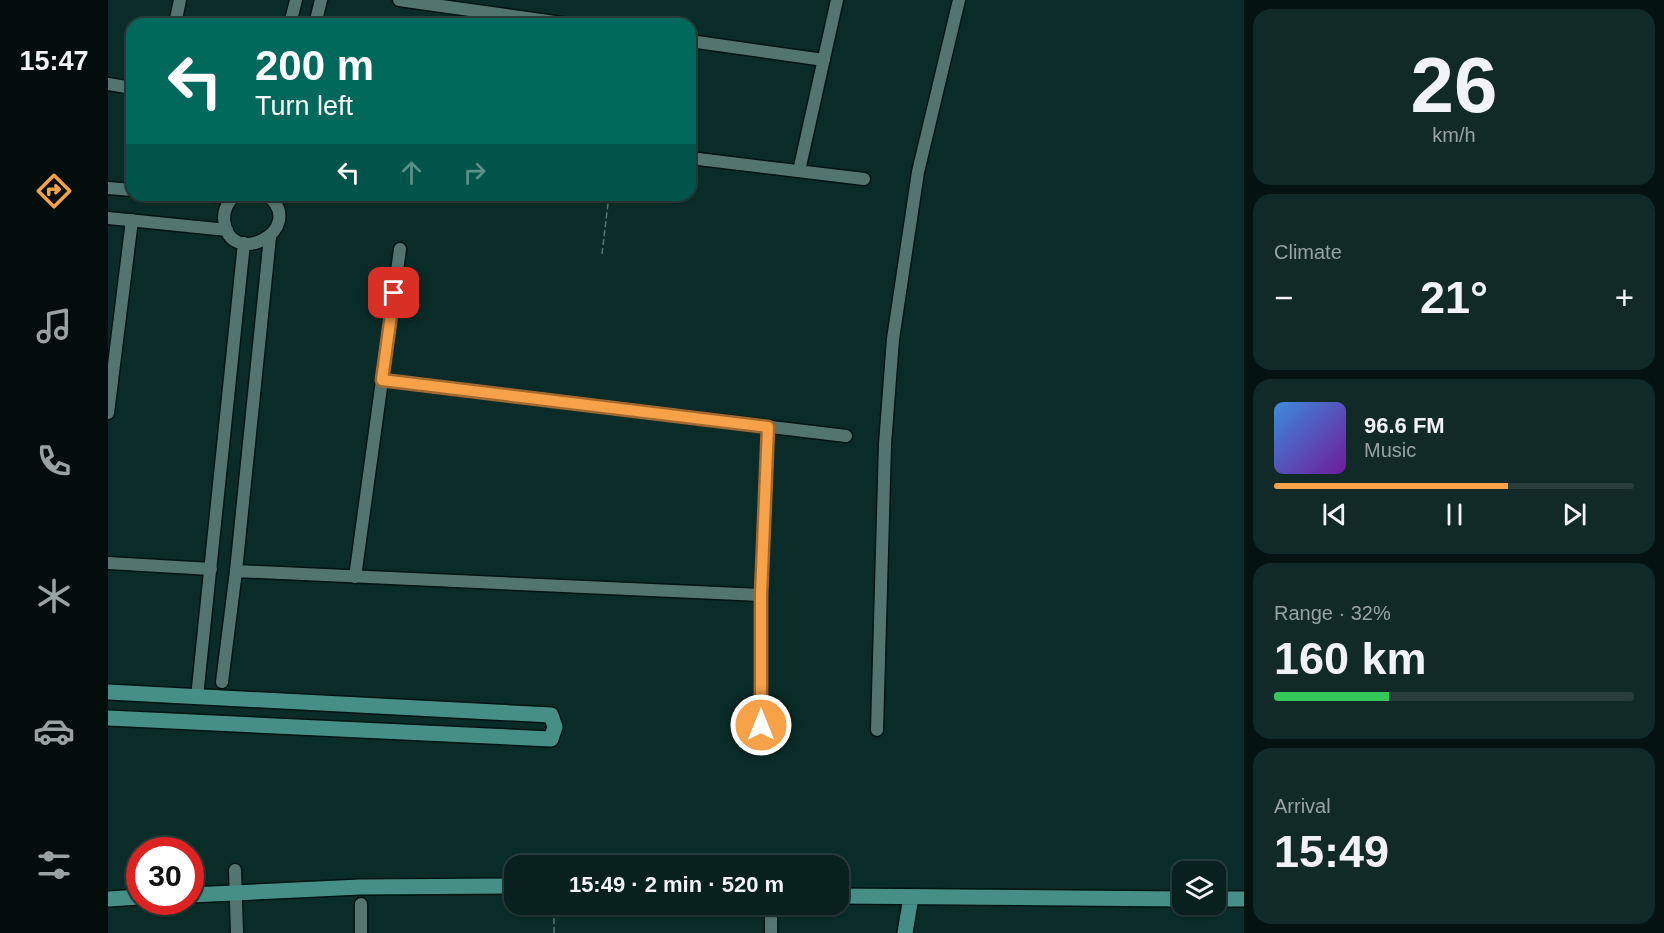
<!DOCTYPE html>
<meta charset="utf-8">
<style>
body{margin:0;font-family:Helvetica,sans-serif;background:#112927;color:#f1f3f6;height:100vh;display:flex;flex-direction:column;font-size:22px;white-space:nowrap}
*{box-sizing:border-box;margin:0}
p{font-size:20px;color:#98a3a4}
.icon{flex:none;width:33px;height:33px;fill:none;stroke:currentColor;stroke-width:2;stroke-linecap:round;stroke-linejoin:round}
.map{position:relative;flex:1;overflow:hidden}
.details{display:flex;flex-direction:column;gap:9px;padding:9px;background:#041210;width:420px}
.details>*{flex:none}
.banner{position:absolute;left:18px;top:18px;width:570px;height:183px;border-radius:18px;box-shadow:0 2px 4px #0004,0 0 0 2px #293e3c;background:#00695c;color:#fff;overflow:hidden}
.fabs{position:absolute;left:1064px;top:861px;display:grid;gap:12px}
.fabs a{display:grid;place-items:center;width:54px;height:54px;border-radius:12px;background:#08211e;box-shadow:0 2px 4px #0004,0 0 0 2px #293e3c;font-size:30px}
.speed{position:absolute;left:18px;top:837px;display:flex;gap:12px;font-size:30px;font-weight:700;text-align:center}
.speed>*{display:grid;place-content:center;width:78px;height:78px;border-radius:50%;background:#08211e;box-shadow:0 2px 4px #0004,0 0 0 2px #293e3c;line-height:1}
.speed .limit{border:9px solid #d22;background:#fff;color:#111}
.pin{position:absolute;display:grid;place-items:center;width:51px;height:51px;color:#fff;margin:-26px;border-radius:12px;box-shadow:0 3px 9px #0006}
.me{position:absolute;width:66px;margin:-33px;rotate:0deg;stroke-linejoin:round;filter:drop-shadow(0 0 4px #0008)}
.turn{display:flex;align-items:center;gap:21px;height:126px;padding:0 30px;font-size:27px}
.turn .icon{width:78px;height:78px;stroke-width:2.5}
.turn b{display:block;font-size:42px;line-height:51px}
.lanes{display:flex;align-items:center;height:57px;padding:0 30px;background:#0003;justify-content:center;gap:30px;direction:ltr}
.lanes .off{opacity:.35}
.big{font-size:45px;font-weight:700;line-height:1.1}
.details .tile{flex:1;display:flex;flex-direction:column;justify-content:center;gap:9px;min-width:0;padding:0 21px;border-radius:18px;background:#112927}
.details .dial{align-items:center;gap:0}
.dial b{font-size:78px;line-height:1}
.song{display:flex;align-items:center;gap:18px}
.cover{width:72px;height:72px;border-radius:9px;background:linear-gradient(135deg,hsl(210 70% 55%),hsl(280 70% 35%))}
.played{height:6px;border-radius:3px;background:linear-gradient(90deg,#f7a149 65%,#293e3c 65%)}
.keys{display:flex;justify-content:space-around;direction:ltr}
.heat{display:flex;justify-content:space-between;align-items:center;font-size:33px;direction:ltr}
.charge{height:9px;border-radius:4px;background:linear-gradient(90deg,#34c759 32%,#293e3c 0)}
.trip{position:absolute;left:396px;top:855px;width:345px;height:60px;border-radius:18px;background:#08211e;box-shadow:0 2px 4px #0004,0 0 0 2px #293e3c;font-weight:700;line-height:60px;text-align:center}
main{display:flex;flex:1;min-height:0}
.tabs{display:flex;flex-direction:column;width:108px;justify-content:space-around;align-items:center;background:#030d0c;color:#98a3a4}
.tabs .icon{width:42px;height:42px}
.tabs .current{color:#f7a149}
.tabs b{font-size:27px;color:#f1f3f6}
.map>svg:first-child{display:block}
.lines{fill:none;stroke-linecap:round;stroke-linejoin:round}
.street-casing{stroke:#001310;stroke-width:15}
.secondary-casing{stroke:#001310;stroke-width:18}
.path{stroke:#597672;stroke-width:1.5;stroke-dasharray:6 3;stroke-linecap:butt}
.street{stroke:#537570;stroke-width:12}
.secondary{stroke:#468f87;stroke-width:15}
.route-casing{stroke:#a1692f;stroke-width:15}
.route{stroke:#f7a149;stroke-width:10}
</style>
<main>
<nav class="tabs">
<b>15:47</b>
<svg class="icon current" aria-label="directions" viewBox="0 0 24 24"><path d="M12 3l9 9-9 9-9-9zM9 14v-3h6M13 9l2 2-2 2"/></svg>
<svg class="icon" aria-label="music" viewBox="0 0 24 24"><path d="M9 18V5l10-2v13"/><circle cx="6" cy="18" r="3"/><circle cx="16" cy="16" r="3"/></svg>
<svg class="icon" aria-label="phone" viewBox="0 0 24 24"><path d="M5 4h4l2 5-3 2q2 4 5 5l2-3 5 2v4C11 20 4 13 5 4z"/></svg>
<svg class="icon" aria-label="climate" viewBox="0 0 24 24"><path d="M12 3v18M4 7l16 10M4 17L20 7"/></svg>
<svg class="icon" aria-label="car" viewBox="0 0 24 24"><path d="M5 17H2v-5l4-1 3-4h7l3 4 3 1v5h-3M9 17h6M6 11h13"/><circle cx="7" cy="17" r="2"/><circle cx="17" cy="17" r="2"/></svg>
<svg class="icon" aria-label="filters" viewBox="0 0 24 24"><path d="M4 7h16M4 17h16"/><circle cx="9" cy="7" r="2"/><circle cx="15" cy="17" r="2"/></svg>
</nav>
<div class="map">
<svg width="1136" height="933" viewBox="0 0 1136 933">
<rect width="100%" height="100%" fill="#0a2c28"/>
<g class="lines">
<defs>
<path id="street" d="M 291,0 L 461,24
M 67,24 L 72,0
M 182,24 L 188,0
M 207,24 L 213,0
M 582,41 L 716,60
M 0,84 L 24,88
M 582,158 L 756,179
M 691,171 L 729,0
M 0,188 L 24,190
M 93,195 L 125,197
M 128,195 C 120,201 116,209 116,219 C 120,272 202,229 159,195
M 0,218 L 119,230
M 274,380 L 738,436
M 0,413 L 24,220
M 0,563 L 103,569
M 128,571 L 653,595
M 247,577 L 292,249
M 114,682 L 128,571 L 162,237
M 89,697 L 136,243
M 653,725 L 653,595 L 660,427
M 769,730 L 777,444 L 785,339 L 810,172 L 851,0
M 127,870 L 129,933
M 253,933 L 253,904
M 663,933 L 663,907"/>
<path id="secondary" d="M 0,692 L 443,715 L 447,727 L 443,739 L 0,718
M 82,895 L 252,887 L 406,886
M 730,896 L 1074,899
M 0,899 L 32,897
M 1107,899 L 1136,899
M 797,933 L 803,897"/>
</defs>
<use href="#street" class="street-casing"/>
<use href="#secondary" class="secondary-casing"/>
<path class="path" d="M 494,254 L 501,195
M 446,933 L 446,904"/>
<use href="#street" class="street"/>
<use href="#secondary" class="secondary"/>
</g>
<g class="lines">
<defs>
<path id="route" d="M 286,293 L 274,380 L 660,427 L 653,595 L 653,725"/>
</defs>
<use href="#route" class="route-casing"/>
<use href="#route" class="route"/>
</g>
</svg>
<div class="fabs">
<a><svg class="icon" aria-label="layers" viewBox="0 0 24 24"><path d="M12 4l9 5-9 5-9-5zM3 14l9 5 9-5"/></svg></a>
</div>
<div class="speed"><div class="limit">30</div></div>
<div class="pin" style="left:286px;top:293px;background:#d93025"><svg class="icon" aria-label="arrive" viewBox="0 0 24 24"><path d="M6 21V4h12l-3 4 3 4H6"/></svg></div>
<svg class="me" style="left:653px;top:725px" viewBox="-20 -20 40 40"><circle r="17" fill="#f7a149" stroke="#fff" stroke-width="3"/><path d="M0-11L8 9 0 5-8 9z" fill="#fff"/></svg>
<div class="trip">15:49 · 2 min · 520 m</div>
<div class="banner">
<div class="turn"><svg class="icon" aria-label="left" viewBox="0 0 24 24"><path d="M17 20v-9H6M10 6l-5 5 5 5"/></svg><div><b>200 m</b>Turn left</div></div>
<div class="lanes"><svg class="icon" aria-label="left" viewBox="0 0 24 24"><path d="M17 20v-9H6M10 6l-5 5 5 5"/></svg><svg class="icon off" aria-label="ahead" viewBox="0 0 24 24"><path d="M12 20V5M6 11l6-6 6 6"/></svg><svg class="icon off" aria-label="right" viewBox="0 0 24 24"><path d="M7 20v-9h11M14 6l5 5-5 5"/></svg></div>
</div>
</div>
<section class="details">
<div class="tile dial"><b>26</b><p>km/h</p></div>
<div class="tile"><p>Climate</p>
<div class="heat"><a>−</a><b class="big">21°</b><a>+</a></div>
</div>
<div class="tile">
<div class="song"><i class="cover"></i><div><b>96.6 FM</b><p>Music</p></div></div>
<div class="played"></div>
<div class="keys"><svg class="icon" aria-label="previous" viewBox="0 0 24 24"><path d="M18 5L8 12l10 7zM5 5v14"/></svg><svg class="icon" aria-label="pause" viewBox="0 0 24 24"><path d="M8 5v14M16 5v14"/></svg><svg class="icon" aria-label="next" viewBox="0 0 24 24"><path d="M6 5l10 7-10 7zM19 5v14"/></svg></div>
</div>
<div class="tile"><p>Range · 32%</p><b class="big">160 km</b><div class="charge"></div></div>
<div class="tile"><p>Arrival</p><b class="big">15:49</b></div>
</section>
</main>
